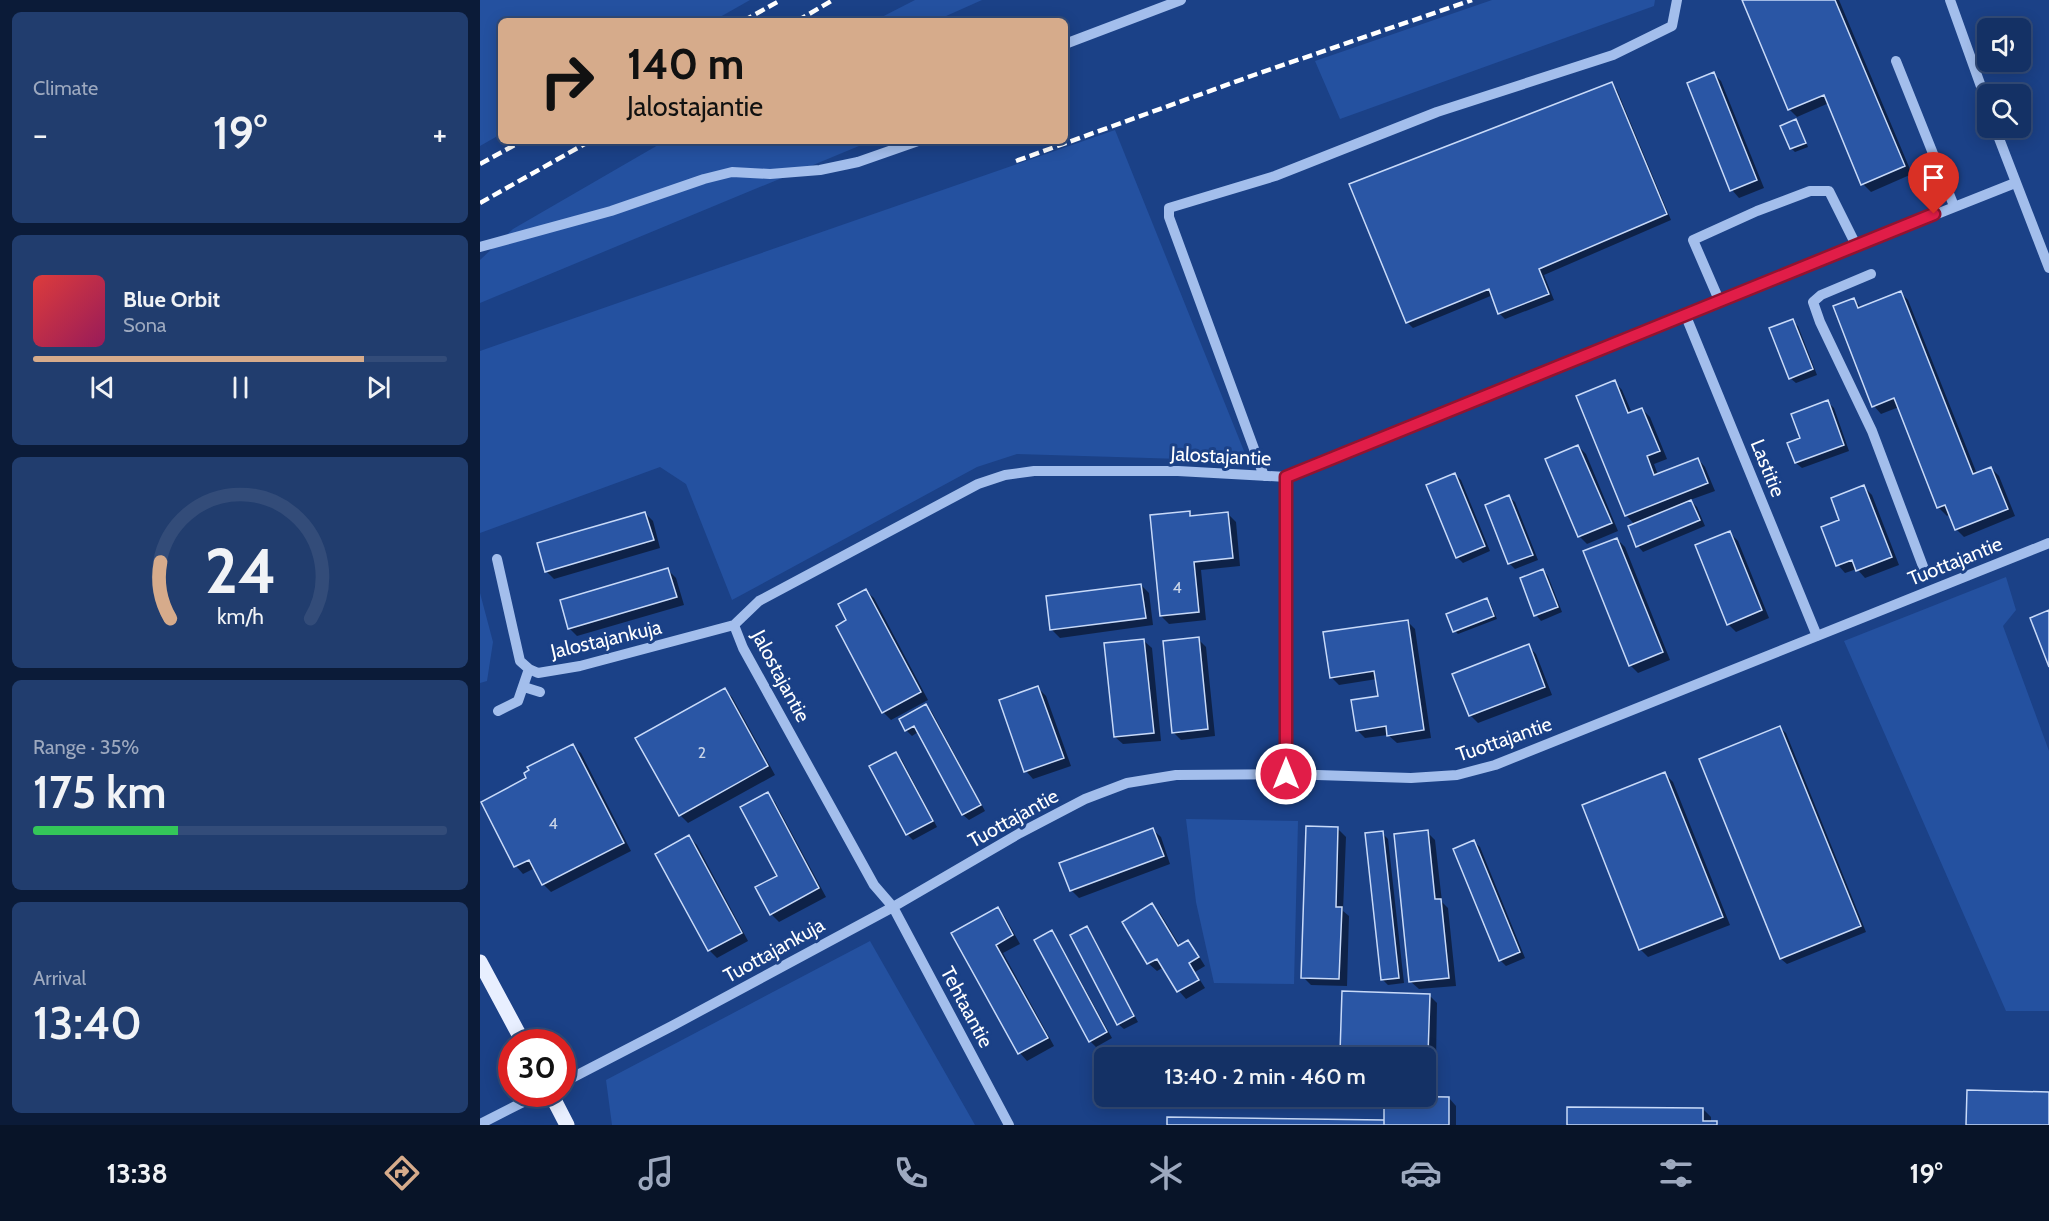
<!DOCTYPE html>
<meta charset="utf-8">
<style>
body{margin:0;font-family:Cabin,sans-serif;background:#213d6e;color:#f1f3f6;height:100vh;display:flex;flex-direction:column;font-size:22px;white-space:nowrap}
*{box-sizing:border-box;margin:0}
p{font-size:20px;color:#9da9bf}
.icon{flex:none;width:33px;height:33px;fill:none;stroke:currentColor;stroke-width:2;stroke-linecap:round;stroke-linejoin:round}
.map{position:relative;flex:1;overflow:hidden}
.details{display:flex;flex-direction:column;gap:12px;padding:12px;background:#0b1b38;width:480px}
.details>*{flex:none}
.banner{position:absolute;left:18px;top:18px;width:570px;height:126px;border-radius:9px;box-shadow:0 3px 15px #0003,0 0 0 2px #334c79;background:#d6ab8b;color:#111;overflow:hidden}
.buttons{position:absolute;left:1497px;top:18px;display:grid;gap:12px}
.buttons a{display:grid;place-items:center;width:54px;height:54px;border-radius:9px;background:#143165;box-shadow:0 3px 15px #0003,0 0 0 2px #334c79;font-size:30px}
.speed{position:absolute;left:18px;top:1029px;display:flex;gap:12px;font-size:30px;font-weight:700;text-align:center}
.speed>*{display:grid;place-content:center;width:78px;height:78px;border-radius:50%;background:#143165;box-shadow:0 3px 15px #0003,0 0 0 2px #334c79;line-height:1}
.speed .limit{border:9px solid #d22;background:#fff;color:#111}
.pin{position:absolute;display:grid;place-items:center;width:51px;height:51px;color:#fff;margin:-62px -26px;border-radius:50% 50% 50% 0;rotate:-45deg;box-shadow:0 0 6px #0007}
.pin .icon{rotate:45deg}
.me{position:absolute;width:66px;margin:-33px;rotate:0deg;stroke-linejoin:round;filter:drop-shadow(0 0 4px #0008)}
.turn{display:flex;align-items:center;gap:21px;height:126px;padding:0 30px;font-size:27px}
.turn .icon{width:78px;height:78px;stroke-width:2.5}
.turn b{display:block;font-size:42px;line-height:51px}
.big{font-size:45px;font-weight:600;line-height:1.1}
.details .card{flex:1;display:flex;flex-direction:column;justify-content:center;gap:9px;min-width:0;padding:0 21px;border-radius:9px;background:#213d6e}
.details .dial{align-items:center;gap:0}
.dial svg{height:156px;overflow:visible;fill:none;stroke:#334c79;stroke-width:7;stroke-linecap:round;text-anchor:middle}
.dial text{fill:#f1f3f6;stroke:none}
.song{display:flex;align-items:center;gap:18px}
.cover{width:72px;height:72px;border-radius:9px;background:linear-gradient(135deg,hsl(0 70% 55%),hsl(330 70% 35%))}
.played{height:6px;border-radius:3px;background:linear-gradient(90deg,#d6ab8b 80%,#334c79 80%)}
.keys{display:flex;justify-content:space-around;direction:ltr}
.heat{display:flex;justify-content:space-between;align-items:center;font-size:33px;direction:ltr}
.charge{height:9px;border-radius:4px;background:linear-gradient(90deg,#34c759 35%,#334c79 0)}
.trip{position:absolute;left:614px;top:1047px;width:342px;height:60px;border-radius:9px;background:#143165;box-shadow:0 3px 15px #0003,0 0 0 2px #334c79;font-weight:600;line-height:60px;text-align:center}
.tab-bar{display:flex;height:96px;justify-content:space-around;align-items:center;background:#081428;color:#9da9bf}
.tab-bar .icon{width:42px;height:42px}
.tab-bar .selected{color:#d6ab8b}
.tab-bar b{font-size:27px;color:#f1f3f6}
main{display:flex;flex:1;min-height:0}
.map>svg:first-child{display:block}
.green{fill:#2451a0}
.shadow{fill:#0007}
.building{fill:#2a56a5;stroke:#c8daf9;stroke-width:1.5}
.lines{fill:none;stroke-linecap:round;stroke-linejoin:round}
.minor{stroke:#a3beec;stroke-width:10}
.major{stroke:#e8efff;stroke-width:15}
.rail{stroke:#fff;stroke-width:4.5;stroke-dasharray:10 4.5;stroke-linecap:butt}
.route-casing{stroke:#92132f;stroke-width:15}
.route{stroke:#e11d48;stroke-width:10}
.labels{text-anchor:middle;stroke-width:6;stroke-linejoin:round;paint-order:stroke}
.number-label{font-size:16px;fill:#cad5e8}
.street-label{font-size:20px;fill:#fff;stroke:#1b4187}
</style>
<main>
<section class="details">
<div class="card"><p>Climate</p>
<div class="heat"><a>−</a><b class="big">19°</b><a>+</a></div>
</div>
<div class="card">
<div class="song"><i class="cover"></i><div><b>Blue Orbit</b><p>Sona</p></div></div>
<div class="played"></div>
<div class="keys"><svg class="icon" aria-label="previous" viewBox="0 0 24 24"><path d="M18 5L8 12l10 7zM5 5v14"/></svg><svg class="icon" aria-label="pause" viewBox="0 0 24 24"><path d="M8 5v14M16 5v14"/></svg><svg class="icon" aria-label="next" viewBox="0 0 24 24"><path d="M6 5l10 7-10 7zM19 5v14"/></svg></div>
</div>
<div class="card dial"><svg viewBox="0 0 100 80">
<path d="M14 69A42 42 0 1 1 86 69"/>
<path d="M14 69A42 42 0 0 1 9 40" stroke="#d6ab8b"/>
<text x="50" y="56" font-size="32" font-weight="700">24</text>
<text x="50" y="72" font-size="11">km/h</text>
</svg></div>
<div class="card"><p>Range · 35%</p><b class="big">175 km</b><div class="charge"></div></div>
<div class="card"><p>Arrival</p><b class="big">13:40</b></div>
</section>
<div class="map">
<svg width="1569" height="1125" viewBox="0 0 1569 1125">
<rect width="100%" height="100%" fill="#1b4187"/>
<path class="green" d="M 0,0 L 270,0 L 233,21 L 21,21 L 21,134 L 0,146 Z
M 435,0 L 502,0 L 455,21 L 394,21 Z
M 1012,0 L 1175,0 L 1174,6 L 860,119 L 835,61 Z
M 635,130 L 768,461 L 537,454 L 497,467 L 252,600 L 206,484 L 180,467 L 0,533 L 0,351 Z
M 185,141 L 391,141 L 0,303 L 0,260 L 33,229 Z
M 1526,577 L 1536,610 L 1523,626 L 1569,751 L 1569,1011 L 1526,1011 L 1364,641 Z
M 0,593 L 13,642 L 7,681 L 0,683 Z
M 706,819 L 818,821 L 814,984 L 734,983 L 716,902 Z
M 390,941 L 495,1125 L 132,1125 L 126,1080 Z"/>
<path class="shadow" d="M 1264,0 L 1359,0 L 1432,174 L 1391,192 L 1383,184 L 1349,103 L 1317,117 L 1309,109 Z
M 1234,74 L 1241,81 L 1284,188 L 1259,198 L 1252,190 Z
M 1132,84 L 1137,90 L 1191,220 L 1064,275 L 1074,300 L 1025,319 L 1019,313 L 1013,295 L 933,328 L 927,322 Z
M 1315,121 L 1319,124 L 1328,147 L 1315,152 L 1312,149 L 1302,126 Z
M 1420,292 L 1428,300 L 1497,474 L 1511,468 L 1519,476 L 1535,516 L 1484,537 L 1476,529 L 1470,514 L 1467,516 L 1459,508 L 1419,407 L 1401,414 L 1394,406 L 1374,300 L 1382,308 Z
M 1312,321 L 1318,326 L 1337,375 L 1316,383 L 1310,378 Z
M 1135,382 L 1142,390 L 1152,413 L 1162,409 L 1170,417 L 1187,459 L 1174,464 L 1178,475 L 1218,459 L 1225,467 L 1235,491 L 1210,500 L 1217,507 L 1225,526 L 1163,552 L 1158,546 L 1155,525 L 1146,515 Z
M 1348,402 L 1354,408 L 1369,451 L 1322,468 L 1316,463 Z
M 1098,446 L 1106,454 L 1138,531 L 1107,544 L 1099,536 Z
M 975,474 L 981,480 L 1010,551 L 983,563 L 977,557 Z
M 1384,487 L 1392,495 L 1419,565 L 1385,578 L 1377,569 L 1365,573 L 1358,565 L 1361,521 Z
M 1029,497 L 1035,502 L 1058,560 L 1035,569 L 1029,563 Z
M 165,513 L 173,521 L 180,548 L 74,579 L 66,571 Z
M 709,513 L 714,517 L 748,514 L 756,522 L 760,566 L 721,570 L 726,620 L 689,624 L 681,616 Z
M 1250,533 L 1258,541 L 1289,618 L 1256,632 L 1248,624 Z
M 1137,539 L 1145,547 L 1190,660 L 1158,673 L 1150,665 Z
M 188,570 L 196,578 L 204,605 L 97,636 L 89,628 Z
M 1063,570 L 1068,576 L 1082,612 L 1061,621 L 1056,615 Z
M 661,585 L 669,593 L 673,625 L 580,638 L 572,630 Z
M 386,591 L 394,598 L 448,700 L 411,720 L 403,712 Z
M 1007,600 L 1010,603 L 1017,619 L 978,634 L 975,631 Z
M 927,621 L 935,629 L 951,738 L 917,743 L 908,735 L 885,738 L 877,730 L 900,698 L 897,679 L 859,685 L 851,677 Z
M 718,639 L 726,647 L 735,736 L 701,740 L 693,732 Z
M 664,641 L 672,648 L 681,741 L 643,744 L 635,737 Z
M 1048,646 L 1056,654 L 1072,695 L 998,723 L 990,715 Z
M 558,688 L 566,696 L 591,766 L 553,779 L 546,771 L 521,701 Z
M 245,690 L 252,697 L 295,775 L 208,823 L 200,815 Z
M 446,706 L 452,712 L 505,811 L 489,820 L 483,815 L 438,732 L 432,736 L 426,730 Z
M 1300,728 L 1306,733 L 1386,932 L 1307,964 L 1301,959 L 1221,760 Z
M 93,746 L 101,753 L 151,851 L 71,892 L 63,884 L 55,868 L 43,874 L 36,866 L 48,779 Z
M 416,754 L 422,760 L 457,827 L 433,840 L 427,834 Z
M 1185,774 L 1193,782 L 1250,925 L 1168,957 L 1160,949 Z
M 287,794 L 295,802 L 346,897 L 299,922 L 291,914 L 299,876 Z
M 858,829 L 866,837 L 863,911 L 869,916 L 867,986 L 831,985 L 823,977 Z
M 673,830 L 681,837 L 690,864 L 599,898 L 591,890 Z
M 947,832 L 955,840 L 962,902 L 968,908 L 976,986 L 939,989 L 931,982 Z
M 902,833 L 908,839 L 924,983 L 908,985 L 902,979 Z
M 209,837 L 217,845 L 268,941 L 237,958 L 229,950 Z
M 994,842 L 1000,847 L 1045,958 L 1026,966 L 1020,960 Z
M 672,905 L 680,913 L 700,946 L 708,942 L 715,950 L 725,966 L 715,972 L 725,988 L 706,999 L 699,991 L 684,967 L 677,971 L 669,964 L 644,922 Z
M 518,909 L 525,917 L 540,944 L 523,953 L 574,1046 L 547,1061 L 540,1053 L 473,934 Z
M 606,928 L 612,934 L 658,1022 L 644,1029 L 638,1024 Z
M 572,932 L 577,938 L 632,1038 L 616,1047 L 610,1041 Z
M 949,995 L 957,1003 L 956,1062 L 945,1062 L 945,1058 L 867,1058 L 862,1052 Z
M 969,1098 L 976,1106 L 976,1125 L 689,1125 L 905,1121 Z
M 1223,1109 L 1231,1117 L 1231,1123 L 1236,1123 L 1238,1125 L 1089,1125 Z"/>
<path class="building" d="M 1262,0 L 1355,0 L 1425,166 L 1381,185 L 1344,95 L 1308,110 Z
M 1234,72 L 1277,180 L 1250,191 L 1207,83 Z
M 1132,82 L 1187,214 L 1059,269 L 1069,294 L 1018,314 L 1009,289 L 926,323 L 869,184 Z
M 1316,119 L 1326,143 L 1310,149 L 1300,126 Z
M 1421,291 L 1493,474 L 1511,467 L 1528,509 L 1475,530 L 1465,505 L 1457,508 L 1414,398 L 1392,407 L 1353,306 L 1374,298 L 1378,308 Z
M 1313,319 L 1333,369 L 1309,379 L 1289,328 Z
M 1135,380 L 1148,413 L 1162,408 L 1180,451 L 1167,456 L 1174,475 L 1218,458 L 1228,483 L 1145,516 L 1096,396 Z
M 1348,400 L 1364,445 L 1315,463 L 1307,443 L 1320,438 L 1311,414 Z
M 1098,445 L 1132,523 L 1098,537 L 1065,459 Z
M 975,473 L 1005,546 L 976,558 L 946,485 Z
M 1384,485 L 1412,557 L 1376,571 L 1372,560 L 1356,566 L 1341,527 L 1359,520 L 1351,498 Z
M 1029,495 L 1053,555 L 1028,564 L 1005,505 Z
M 1211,500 L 1220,520 L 1156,547 L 1148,526 Z
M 710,511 L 710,516 L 748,512 L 753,558 L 714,562 L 719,612 L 680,616 L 670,515 Z
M 165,512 L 174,540 L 65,572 L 57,543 Z
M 1250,531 L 1282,610 L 1247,625 L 1215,545 Z
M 1137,538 L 1183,652 L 1149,666 L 1103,551 Z
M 188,568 L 197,597 L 88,629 L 80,600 Z
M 1063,569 L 1078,607 L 1054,616 L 1040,578 Z
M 661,584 L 666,618 L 570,630 L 566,596 Z
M 386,589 L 441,692 L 402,713 L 356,626 L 366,620 L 358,604 Z
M 1007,598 L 1014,616 L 973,632 L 966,614 Z
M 1569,610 L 1569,667 L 1550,618 Z
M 928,620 L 944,730 L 907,736 L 906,726 L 876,731 L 871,700 L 898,696 L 894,671 L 850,678 L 843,632 Z
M 719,637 L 728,729 L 692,733 L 683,641 Z
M 664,639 L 674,733 L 634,737 L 624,643 Z
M 1049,644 L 1065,687 L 989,716 L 972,674 Z
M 558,686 L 584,758 L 544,772 L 519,700 Z
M 245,688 L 288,766 L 199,816 L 155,738 Z
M 446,704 L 501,805 L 482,815 L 434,726 L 425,731 L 419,719 Z
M 1300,726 L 1381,926 L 1300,959 L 1219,759 Z
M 93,744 L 144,843 L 62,885 L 49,860 L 34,867 L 1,802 L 46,778 L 44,773 L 49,770 L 47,767 Z
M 416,752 L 453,821 L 426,835 L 389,766 Z
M 1185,772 L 1243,917 L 1159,950 L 1102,805 Z
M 288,792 L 339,888 L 290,915 L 275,887 L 297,876 L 260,807 Z
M 826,826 L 858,827 L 856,907 L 862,907 L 859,979 L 821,978 Z
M 673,828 L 684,856 L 590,891 L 579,863 Z
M 948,830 L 955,899 L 961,899 L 969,978 L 929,982 L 914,834 Z
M 903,831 L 919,978 L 901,980 L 885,833 Z
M 209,835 L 262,933 L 228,951 L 175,854 Z
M 994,840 L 1040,952 L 1019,961 L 973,849 Z
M 672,903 L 698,946 L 708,940 L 719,957 L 709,963 L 719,980 L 697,992 L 677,959 L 667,964 L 642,922 Z
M 518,907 L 533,935 L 516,945 L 568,1038 L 538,1054 L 471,933 Z
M 607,926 L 654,1016 L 637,1025 L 590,935 Z
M 572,930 L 627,1032 L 609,1042 L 554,940 Z
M 862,991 L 950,994 L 948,1055 L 860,1053 Z
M 1487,1090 L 1569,1092 L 1569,1125 L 1486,1125 Z
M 904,1096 L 969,1097 L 969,1125 L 904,1125 Z
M 1087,1107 L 1223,1108 L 1223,1121 L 1237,1121 L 1237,1125 L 1087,1125 Z
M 687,1117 L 904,1120 L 904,1125 L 687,1125 Z"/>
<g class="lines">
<path class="minor" d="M 1470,0 L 1508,106
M 585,44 L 701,0
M 1416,61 L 1474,206
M 1515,128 L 1569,268
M 0,247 L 131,211 L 224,179 L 252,172 L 290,174 L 340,170 L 378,162 L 438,141
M 1391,274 L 1341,295 L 1333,302 L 1340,322 L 1392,431 L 1447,577
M 1239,300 L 1213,240 L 1277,211 L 1330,191 L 1349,191 L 1376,245
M 1205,314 L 1337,636
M 784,476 L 689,217 L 689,208 L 795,176 L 957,112 L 1133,55 L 1192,26 L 1197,0
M 17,559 L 40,661 L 49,669 L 58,673 L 100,666 L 254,625
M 44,687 L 60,692
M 18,711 L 38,701 L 49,669
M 806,774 L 806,477
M 82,1083 L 192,1026 L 413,907 L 540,833 L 605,799 L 647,783 L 696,775 L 806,774 L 931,778 L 977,775 L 1015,765 L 1569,543
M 0,1124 L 59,1094
M 529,1125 L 413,907 L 394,885 L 263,648 L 254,625 L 279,601 L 498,484 L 525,475 L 554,471 L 698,471 L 806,477 L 1205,314 L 1535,183"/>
<path class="major" d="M 0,962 L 43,1042
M 71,1094 L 87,1125"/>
<path class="rail" d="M 263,21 L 301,0
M 317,21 L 353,0
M 536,161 L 774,75 L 992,0
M 0,164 L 42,141
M 0,203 L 110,141"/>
</g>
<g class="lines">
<defs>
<path id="route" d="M 806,774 L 806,477 L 1454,214"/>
</defs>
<use href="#route" class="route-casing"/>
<use href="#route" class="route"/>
</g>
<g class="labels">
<g class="number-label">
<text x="697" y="593">4</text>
<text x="222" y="758">2</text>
<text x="73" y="829">4</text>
</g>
<g class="street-label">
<text transform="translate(741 456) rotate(3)" y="7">Jalostajantie</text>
<text transform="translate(1288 468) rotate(68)" y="7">Lastitie</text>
<text transform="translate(1475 561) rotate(-22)" y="7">Tuottajantie</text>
<text transform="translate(126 639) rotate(-13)" y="7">Jalostajankuja</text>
<text transform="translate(301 676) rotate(62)" y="7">Jalostajantie</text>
<text transform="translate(1024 739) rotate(-19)" y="7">Tuottajantie</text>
<text transform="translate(533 818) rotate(-29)" y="7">Tuottajantie</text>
<text transform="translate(294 950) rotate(-29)" y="7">Tuottajankuja</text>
<text transform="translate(487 1007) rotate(62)" y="7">Tehtaantie</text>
</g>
</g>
</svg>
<div class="buttons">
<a><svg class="icon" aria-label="sound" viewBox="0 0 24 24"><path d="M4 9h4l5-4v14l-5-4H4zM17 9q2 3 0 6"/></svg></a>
<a><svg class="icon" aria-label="search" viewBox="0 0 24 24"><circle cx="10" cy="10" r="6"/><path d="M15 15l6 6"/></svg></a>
</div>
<div class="speed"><div class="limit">30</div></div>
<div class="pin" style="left:1454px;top:214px;background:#d93025"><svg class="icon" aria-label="arrive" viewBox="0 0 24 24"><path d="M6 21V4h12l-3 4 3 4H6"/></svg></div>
<svg class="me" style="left:806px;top:774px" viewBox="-20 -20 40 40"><circle r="17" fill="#e11d48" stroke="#fff" stroke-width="3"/><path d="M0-11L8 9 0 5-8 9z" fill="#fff"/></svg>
<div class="trip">13:40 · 2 min · 460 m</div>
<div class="banner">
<div class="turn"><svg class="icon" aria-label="right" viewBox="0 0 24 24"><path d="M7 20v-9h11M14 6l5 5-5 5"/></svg><div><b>140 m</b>Jalostajantie</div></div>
</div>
</div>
</main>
<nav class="tab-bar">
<b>13:38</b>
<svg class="icon selected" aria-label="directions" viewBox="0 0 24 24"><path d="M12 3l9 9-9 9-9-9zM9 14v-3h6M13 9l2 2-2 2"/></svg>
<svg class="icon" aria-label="music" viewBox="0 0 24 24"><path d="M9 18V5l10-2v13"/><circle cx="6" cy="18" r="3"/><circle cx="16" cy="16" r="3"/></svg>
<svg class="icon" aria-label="phone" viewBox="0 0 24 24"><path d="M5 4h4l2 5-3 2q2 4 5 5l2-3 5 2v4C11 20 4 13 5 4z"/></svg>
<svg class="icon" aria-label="climate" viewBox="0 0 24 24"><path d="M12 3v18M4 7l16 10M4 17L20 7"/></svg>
<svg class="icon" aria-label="car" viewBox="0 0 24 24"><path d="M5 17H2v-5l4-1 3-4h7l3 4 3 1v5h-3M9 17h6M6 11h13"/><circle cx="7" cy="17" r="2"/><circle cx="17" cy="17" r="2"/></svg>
<svg class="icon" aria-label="filters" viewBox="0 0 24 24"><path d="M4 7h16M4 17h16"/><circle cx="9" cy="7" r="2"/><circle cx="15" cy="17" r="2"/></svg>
<b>19°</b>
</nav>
